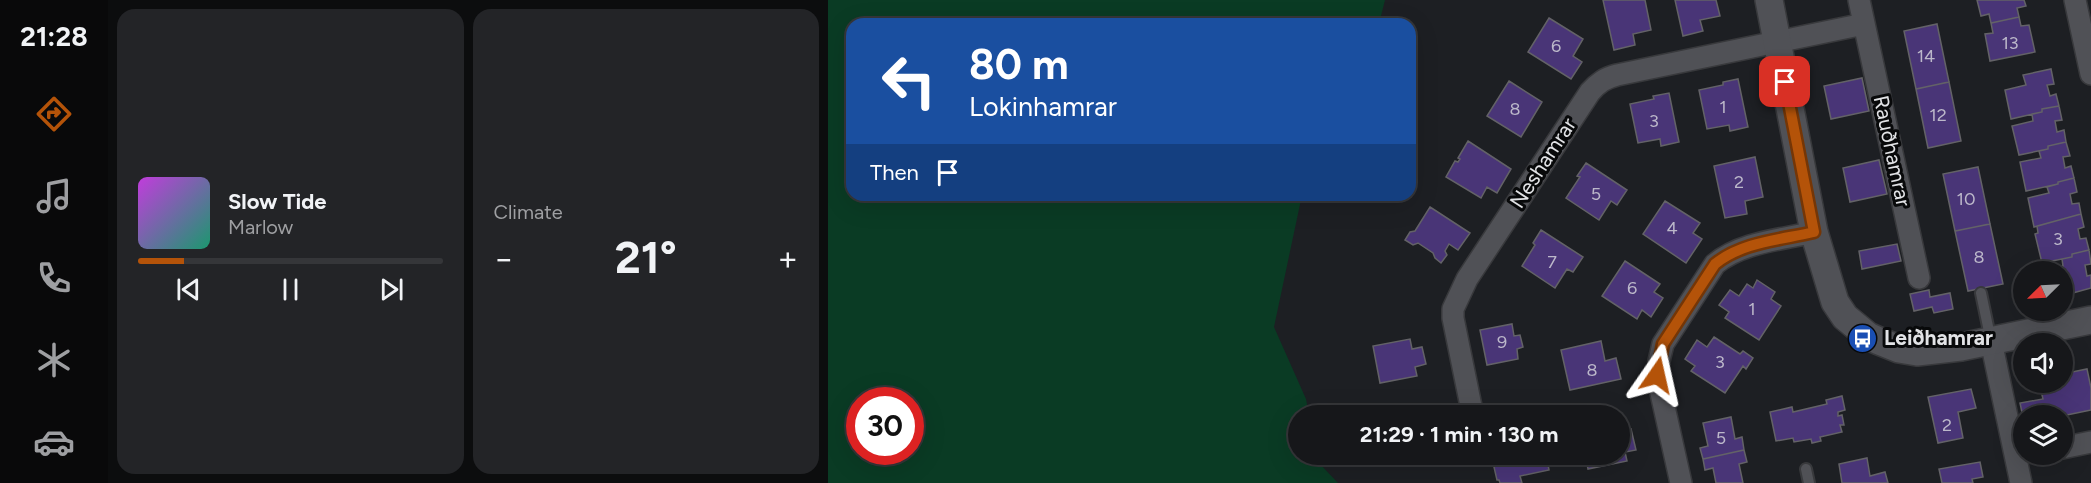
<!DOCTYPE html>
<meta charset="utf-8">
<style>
body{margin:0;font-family:Figtree,sans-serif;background:#232427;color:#f1f3f6;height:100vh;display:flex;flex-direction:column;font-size:22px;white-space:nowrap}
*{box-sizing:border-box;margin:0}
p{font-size:20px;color:#9e9fa2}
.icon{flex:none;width:33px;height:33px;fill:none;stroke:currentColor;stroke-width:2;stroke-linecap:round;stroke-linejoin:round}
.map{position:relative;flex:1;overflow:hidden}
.drawer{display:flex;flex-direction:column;gap:9px;padding:9px;background:#0c0d0e;width:720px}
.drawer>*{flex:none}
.top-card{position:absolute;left:18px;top:18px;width:570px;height:183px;border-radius:18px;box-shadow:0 6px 24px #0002,0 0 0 2px #353639;background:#1a4fa0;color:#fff;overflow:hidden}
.needle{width:39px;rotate:246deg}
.buttons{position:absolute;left:1185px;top:261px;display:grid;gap:12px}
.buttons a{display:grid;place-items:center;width:60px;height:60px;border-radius:50%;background:#16171a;box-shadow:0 6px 24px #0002,0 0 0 2px #353639;font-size:30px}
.speed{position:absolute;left:18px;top:387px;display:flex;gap:12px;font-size:30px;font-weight:700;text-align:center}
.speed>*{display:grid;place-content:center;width:78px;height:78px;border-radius:50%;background:#16171a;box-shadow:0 6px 24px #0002,0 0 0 2px #353639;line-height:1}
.speed .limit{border:9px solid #d22;background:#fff;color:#111}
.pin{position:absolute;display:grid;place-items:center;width:51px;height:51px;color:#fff;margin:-26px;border-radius:12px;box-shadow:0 3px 9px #0006}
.me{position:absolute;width:66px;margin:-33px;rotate:11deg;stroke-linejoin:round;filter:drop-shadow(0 0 4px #0008)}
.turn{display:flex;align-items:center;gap:21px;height:126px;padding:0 24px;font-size:27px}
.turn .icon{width:78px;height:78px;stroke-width:2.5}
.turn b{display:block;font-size:42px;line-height:51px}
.then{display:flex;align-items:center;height:57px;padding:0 24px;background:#0003;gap:12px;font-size:22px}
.big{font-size:45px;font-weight:700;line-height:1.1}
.drawer .tile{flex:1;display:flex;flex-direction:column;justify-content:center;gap:9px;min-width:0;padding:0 21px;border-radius:18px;background:#232427}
.song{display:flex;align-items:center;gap:18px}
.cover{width:72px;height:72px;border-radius:9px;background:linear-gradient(135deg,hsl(290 70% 55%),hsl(160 70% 35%))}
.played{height:6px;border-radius:3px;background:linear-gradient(90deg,#b45309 15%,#353639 15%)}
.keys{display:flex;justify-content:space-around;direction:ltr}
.heat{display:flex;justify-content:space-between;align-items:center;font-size:33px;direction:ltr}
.drawer .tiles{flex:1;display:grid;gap:9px;grid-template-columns:repeat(2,1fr)}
.trip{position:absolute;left:460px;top:405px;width:342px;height:60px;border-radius:30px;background:#16171a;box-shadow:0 6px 24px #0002,0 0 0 2px #353639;font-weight:700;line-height:60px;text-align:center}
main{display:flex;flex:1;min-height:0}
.tabs{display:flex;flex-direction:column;width:108px;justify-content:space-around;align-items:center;background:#09090a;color:#9e9fa2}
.tabs .icon{width:42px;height:42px}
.tabs .current{color:#b45309}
.tabs b{font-size:27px;color:#f1f3f6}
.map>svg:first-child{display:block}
.green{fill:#0a3b24;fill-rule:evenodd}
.building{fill:#493577;stroke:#636267;stroke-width:1.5}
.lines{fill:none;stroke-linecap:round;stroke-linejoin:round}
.service-casing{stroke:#38393c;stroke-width:14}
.minor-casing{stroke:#38393c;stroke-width:24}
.tertiary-casing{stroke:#38393c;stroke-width:30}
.service{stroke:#505156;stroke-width:10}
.minor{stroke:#505156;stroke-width:21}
.tertiary{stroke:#505156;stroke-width:27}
.route-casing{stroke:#753606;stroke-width:15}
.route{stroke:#b45309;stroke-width:10}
.labels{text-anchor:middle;stroke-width:6;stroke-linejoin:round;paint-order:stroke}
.number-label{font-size:18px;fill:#bcb8ca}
.street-label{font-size:21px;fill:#e2e3e6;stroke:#08090a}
.poi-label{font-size:21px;font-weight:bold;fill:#e2e3e6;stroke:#08090a;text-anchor:start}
</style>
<main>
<nav class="tabs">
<b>21:28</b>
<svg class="icon current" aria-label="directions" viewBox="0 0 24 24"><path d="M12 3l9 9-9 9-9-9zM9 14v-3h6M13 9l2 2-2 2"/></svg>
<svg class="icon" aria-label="music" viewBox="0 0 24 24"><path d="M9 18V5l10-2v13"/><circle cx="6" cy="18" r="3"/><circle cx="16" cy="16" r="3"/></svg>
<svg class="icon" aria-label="phone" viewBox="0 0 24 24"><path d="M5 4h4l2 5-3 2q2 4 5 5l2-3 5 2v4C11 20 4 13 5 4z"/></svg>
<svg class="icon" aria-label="climate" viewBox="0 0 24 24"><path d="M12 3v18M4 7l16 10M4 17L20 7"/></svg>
<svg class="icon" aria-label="car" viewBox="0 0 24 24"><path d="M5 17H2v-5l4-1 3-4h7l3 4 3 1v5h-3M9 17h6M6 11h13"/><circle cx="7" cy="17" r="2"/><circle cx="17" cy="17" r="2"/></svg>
</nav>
<section class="drawer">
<div class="tiles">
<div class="tile">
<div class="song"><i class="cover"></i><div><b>Slow Tide</b><p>Marlow</p></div></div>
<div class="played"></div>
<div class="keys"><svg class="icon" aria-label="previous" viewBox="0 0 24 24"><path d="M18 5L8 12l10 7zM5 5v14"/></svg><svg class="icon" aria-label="pause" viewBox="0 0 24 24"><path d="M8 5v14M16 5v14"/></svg><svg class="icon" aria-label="next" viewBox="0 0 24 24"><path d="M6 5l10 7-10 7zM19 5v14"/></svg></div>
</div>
<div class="tile"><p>Climate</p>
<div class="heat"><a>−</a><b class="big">21°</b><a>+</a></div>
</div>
</div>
</section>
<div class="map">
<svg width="1263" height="483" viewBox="0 0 1263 483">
<rect width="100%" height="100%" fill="#1d1f23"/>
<path class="green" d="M 0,0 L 557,0 L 551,24 L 24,24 L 24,195 L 474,195 L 446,327 L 478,399 L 481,415 L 471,416 L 471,454 L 489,455 L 491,463 L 510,483 L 0,483 ZM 32,400 L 82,400 L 82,452 L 32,452 Z"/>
<path class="building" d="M 775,0 L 817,0 L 823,30 L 805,34 L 807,45 L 786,50 Z
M 847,0 L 888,0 L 892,16 L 872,20 L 875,31 L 855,36 Z
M 1149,0 L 1196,0 L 1198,6 L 1189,8 L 1191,17 L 1163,23 L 1161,14 L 1153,16 Z
M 1191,17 L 1193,26 L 1201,25 L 1207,52 L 1162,61 L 1157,34 L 1165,33 L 1163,23 Z
M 721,18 L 755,39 L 745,56 L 754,62 L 743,79 L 700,52 Z
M 1109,24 L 1121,82 L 1088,89 L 1076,31 Z
M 1223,69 L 1226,84 L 1219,85 L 1222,96 L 1228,94 L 1231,106 L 1214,109 L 1214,112 L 1183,119 L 1177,90 L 1198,85 L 1195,75 Z
M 1034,78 L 1041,111 L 1003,119 L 996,86 Z
M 910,79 L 920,127 L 902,131 L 901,125 L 879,129 L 871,90 L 895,85 L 895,82 Z
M 681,81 L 714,102 L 693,137 L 659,116 Z
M 1121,82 L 1133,141 L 1100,148 L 1088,89 Z
M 841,93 L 851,142 L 833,146 L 832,139 L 810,143 L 802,104 L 826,99 L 825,96 Z
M 1231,106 L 1234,120 L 1227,121 L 1229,132 L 1236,130 L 1238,142 L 1220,146 L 1220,149 L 1191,155 L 1184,126 L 1205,121 L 1204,114 L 1214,112 L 1214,109 Z
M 640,141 L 683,169 L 669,193 L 659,187 L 653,198 L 618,177 L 627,161 L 630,162 L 632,159 L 630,158 Z
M 1238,142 L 1242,156 L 1235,157 L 1237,168 L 1243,166 L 1246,178 L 1230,182 L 1230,184 L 1198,191 L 1192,162 L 1213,158 L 1211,151 L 1220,149 L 1220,146 Z
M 927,157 L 935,197 L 917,201 L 919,214 L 897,218 L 886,166 Z
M 1051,160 L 1059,194 L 1022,202 L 1015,168 Z
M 758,163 L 799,190 L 789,205 L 783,201 L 771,220 L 738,198 L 752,177 L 749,176 Z
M 1150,167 L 1162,224 L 1127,231 L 1115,174 Z
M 1246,178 L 1249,192 L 1242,194 L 1244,204 L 1251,203 L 1253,214 L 1206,227 L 1200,198 L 1221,193 L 1219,187 L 1230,184 L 1230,182 Z
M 837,201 L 872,223 L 865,233 L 874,239 L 858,263 L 815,234 Z
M 602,207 L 642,233 L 630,250 L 621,244 L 617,251 L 619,255 L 613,263 L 607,258 L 605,253 L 590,243 L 585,245 L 577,240 L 582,232 L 587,231 Z
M 1253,214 L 1256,227 L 1250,229 L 1252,239 L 1258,238 L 1261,250 L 1244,254 L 1244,257 L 1214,263 L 1207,234 L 1210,233 L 1209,226 Z
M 1162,224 L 1175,284 L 1140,291 L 1127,231 Z
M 713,230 L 755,257 L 745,272 L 739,269 L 727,288 L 694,266 L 707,245 L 705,243 Z
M 1069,244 L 1073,261 L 1034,269 L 1031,251 Z
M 1261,250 L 1263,264 L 1257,265 L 1259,276 L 1263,275 L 1263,288 L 1234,296 L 1234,272 L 1214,271 L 1235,266 L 1234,259 L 1244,257 L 1244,254 Z
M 797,261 L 832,284 L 826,292 L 835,298 L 823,317 L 814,310 L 809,319 L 774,296 Z
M 929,280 L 947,292 L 943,299 L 953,306 L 931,340 L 897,318 L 901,312 L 891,305 L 902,290 L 911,296 L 919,284 L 925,288 Z
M 1101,290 L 1102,297 L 1122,293 L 1125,309 L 1106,313 L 1104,307 L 1086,311 L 1082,294 Z
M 684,324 L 686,336 L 692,335 L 695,347 L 689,349 L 690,359 L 659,365 L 652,330 Z
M 886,337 L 912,354 L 915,351 L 925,358 L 918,369 L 915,366 L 897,393 L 863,371 L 867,366 L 857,359 L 869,340 L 879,347 Z
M 582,339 L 584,349 L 594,347 L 598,364 L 587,367 L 589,376 L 552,383 L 545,346 Z
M 773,341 L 777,361 L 788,358 L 793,379 L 742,390 L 733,350 Z
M 1259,369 L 1263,388 L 1263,410 L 1234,416 L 1196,416 L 1196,422 L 1192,403 L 1215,399 L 1211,382 L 1234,382 L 1234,374 Z
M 1143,389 L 1148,408 L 1130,412 L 1135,438 L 1110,443 L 1100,397 Z
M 1014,396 L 1017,410 L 1010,412 L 1010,416 L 1014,415 L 1016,425 L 1012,425 L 1014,432 L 992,437 L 993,441 L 984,443 L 983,439 L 966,442 L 965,438 L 948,441 L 942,412 L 964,407 L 965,412 L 999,404 L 998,400 Z
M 606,409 L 607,416 L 575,416 Z
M 903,417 L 907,439 L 914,437 L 916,450 L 875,459 L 872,448 L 880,446 L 875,423 Z
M 792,428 L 793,431 L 803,429 L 808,450 L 797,452 L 799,461 L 760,469 L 757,454 L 792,454 Z
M 916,450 L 919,462 L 911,464 L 915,483 L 888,483 L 885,468 L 877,470 L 875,459 Z
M 663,454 L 718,454 L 721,470 L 692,476 L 694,483 L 672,483 L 671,480 L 669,480 Z
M 1039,458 L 1042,476 L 1057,472 L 1060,483 L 1014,483 L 1011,464 Z
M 1152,462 L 1155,477 L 1144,479 L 1145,483 L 1114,483 L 1111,469 Z"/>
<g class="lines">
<defs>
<path id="service" d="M 1153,293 L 1163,341
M 978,469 L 981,483"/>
<path id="minor" d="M 1031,0 L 1091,278
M 1247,0 L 1263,74
M 1163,341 L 1193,483
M 645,416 L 625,318 L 625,309 L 639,279 L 762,92 C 770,83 777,78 789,75 L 1036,24
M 1234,448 L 1263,442
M 853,483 L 829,375 L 831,361 L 835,344 L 887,264 C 914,242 952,240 986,232"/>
<path id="tertiary" d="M 941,0 L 986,232 L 1007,302 L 1017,317 L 1040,336 L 1051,341 L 1071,349 L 1089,352 L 1133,347 L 1263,320"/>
</defs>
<use href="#service" class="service-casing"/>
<use href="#minor" class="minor-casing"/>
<use href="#tertiary" class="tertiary-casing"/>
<use href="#service" class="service"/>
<use href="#minor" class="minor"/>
<use href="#tertiary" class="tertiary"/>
</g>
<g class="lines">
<defs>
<path id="route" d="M 829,375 L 835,344 L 887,264 C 914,242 952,240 986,232 L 957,82"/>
</defs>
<use href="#route" class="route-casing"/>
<use href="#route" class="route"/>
</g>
<defs>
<symbol id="bus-disc" viewBox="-11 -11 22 22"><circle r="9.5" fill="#1a4fb4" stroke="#08090a"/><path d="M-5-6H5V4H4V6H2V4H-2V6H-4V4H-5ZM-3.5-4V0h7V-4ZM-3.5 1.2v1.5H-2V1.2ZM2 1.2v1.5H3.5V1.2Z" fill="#fff"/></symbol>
</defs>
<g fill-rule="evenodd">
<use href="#bus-disc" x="1018" y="322" width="33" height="33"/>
</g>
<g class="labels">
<g class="number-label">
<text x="1182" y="49">13</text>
<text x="728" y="52">6</text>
<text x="1098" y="62">14</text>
<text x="895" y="113">1</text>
<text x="687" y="115">8</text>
<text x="1110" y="121">12</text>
<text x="826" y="127">3</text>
<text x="911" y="188">2</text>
<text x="768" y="200">5</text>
<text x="1138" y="205">10</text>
<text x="844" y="234">4</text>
<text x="1230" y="245">3</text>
<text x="1151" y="263">8</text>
<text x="724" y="268">7</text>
<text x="804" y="294">6</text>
<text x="924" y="315">1</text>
<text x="674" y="348">9</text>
<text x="892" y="368">3</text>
<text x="764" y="376">8</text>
<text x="1119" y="431">2</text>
<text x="893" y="444">5</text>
</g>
<g class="street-label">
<text transform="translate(1064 151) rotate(78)" y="7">Rauðhamrar</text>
<text transform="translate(715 163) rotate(-57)" y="7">Neshamrar</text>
</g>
<g class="poi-label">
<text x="1056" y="345">Leiðhamrar</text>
</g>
</g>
</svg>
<div class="buttons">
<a><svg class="needle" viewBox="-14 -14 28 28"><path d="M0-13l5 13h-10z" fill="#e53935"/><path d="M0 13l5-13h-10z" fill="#9e9fa2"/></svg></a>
<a><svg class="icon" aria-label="sound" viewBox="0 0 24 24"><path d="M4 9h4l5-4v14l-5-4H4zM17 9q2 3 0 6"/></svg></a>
<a><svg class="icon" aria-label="layers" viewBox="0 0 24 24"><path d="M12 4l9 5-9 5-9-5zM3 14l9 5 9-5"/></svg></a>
</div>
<div class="speed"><div class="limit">30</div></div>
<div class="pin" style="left:957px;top:82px;background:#d93025"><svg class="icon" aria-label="arrive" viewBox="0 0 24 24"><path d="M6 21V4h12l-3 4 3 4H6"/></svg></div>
<svg class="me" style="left:829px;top:375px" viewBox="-20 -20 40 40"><path d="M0-17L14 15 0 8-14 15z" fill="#b45309" stroke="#fff" stroke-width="4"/></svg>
<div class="trip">21:29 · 1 min · 130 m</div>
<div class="top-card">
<div class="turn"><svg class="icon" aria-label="left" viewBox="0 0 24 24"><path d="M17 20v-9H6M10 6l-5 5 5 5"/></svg><div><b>80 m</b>Lokinhamrar</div></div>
<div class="then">Then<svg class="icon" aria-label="arrive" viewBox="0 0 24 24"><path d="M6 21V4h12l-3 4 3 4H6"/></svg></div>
</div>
</div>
</main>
